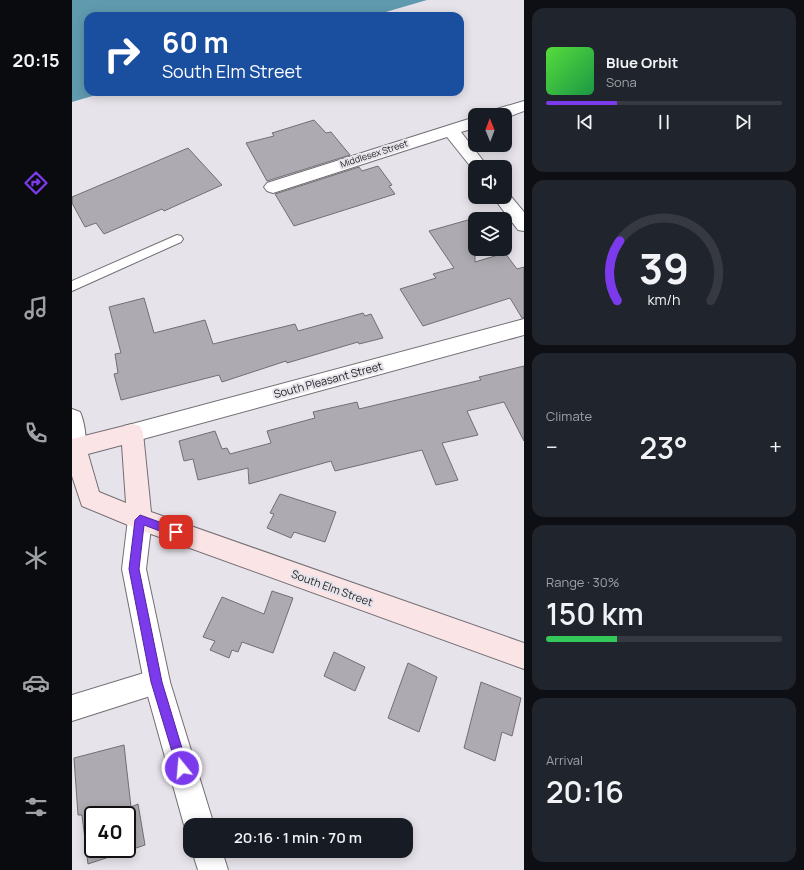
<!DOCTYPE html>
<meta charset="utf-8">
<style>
body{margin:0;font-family:Manrope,sans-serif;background:#20242c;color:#f1f3f6;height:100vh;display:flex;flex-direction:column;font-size:15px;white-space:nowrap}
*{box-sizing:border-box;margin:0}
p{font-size:13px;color:#9ea1a6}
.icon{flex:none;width:22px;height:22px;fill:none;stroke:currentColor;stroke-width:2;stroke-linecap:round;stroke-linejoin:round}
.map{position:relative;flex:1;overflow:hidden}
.details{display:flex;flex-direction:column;gap:8px;padding:8px;background:#0d0f14;width:280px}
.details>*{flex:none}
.top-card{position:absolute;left:12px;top:12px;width:380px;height:84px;border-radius:12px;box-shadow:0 2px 10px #0003;background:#1a4fa0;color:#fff;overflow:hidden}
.needle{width:26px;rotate:359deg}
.fabs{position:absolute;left:396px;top:108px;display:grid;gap:8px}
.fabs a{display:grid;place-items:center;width:44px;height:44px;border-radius:8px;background:#171b24;box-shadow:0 2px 10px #0003;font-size:20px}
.speed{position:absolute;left:12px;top:806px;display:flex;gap:8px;font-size:20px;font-weight:700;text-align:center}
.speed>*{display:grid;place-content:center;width:52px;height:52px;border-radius:50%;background:#171b24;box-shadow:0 2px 10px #0003;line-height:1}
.speed .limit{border:2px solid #111;border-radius:6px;background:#fff;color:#111}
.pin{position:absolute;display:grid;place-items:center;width:34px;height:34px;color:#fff;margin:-17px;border-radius:8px;box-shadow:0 2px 6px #0006}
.me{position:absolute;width:44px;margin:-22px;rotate:343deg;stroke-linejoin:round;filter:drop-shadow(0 0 3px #0008)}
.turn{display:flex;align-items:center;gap:14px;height:84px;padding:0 12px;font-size:18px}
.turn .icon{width:52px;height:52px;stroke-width:2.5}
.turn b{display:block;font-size:28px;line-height:34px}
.big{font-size:30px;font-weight:600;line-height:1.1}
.details .card{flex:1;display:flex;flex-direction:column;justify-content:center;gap:6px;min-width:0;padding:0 14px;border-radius:12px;background:#20242c}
.details .dial{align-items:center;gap:0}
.dial svg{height:104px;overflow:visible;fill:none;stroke:#363941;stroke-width:7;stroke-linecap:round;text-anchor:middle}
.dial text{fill:#f1f3f6;stroke:none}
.song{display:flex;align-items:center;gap:12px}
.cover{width:48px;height:48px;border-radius:6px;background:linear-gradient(135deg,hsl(110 70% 55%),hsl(140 70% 35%))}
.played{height:4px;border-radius:2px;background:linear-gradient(90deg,#7c3aed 30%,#363941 30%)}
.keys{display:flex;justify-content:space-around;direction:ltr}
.heat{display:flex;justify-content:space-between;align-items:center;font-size:22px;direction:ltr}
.charge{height:6px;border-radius:3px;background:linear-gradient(90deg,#34c759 30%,#363941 0)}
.trip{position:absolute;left:111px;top:818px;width:230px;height:40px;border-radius:12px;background:#171b24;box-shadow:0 2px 10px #0003;font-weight:600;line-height:40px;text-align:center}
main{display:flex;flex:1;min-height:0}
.tabs{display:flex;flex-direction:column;width:72px;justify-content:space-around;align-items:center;background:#090b0e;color:#9ea1a6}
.tabs .icon{width:28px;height:28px}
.tabs .on{color:#7c3aed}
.tabs b{font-size:18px;color:#f1f3f6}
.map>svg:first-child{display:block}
.water{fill:#609aaf}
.building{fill:#aeaab1;stroke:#726e74;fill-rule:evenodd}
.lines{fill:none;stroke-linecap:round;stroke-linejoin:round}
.service-casing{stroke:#726e74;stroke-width:2}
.minor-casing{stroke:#726e74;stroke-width:2}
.tertiary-casing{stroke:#726e74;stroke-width:2}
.secondary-casing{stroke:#726e74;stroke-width:2}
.service{fill:#fff;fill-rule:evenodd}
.minor{fill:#fff;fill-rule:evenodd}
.tertiary{fill:#fff;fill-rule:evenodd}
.secondary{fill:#fbe4e5;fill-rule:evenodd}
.route{fill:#7c3aed;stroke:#51269a}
.labels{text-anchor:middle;stroke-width:4;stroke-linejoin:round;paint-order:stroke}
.far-street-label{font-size:9px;fill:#252426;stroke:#e7e3ea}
.street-label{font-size:11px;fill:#252426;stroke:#e7e3ea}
</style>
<main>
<nav class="tabs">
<b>20:15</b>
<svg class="icon on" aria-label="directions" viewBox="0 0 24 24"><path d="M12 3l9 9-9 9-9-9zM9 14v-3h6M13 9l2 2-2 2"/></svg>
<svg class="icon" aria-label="music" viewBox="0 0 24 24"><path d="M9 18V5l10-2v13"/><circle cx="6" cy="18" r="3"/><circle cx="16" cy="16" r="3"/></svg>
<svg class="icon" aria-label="phone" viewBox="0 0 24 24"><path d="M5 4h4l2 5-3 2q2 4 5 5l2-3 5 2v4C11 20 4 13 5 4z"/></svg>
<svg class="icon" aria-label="climate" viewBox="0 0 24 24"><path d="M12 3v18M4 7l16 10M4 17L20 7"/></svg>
<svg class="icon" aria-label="car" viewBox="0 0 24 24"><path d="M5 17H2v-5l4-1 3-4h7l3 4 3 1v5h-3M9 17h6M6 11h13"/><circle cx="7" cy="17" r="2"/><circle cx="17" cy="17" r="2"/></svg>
<svg class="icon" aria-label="filters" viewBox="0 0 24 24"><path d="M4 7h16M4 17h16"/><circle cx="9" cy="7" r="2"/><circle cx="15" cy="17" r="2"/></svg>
</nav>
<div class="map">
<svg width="452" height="870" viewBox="0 0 452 870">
<rect width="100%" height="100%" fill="#e7e3ea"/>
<path class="water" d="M 0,0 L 355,0 L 300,16 L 16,16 L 16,92 L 34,92 L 0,102 Z"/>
<path class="building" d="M 242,120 L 254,133 L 259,132 L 278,155 L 195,181 L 174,143 L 202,136 L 200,133 Z
M 116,148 L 150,185 L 92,211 L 90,209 L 32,234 L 24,223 L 13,227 L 0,203 L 0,197 Z
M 306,166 L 320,185 L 317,186 L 323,194 L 222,226 L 203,194 L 287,167 L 290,171 Z
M 403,218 L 403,262 L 433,253 L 445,269 L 452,267 L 452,318 L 450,318 L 438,298 L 351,326 L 328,289 L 364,278 L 361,274 L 382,268 L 357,231 Z
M 72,298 L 82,333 L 133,320 L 141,344 L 223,324 L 226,331 L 291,313 L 293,316 L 299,314 L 311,338 L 287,344 L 286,342 L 215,363 L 214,361 L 150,382 L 147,375 L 49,400 L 42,374 L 46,373 L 43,354 L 49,353 L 37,307 Z
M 452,366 L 452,441 L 432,402 L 395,411 L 406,435 L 370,443 L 386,480 L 364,485 L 350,450 L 263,471 L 259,461 L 177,484 L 176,468 L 126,480 L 121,459 L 112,461 L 107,441 L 143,431 L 150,449 L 155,448 L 158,454 L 199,443 L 195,431 L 243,418 L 241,412 L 285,402 L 287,409 L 409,380 L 407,377 Z
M 208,494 L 264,512 L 253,542 L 222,532 L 219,538 L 195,528 L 202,514 L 198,513 Z
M 200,591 L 221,598 L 201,653 L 170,642 L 166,652 L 160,650 L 157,658 L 138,650 L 143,641 L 131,637 L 150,597 L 192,614 Z
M 262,652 L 293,667 L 283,691 L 252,676 Z
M 336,663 L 365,677 L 347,732 L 316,718 Z
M 409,682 L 449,698 L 440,736 L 430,732 L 423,761 L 392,748 Z
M 52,745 L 59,807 L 66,804 L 73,845 L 16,864 L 10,815 L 6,815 L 2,758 ZM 21,815 L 55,815 L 55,849 L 21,849 Z"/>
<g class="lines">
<defs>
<path id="service" d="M 105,235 L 109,236 L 111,239 L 109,242 L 0,291 L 0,281 Z"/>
<path id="minor" d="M 452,101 L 452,111 L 433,118 L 433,115 L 416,115 L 418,111 Z
M 403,117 L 403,128 L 389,132 L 416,167 L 403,167 L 403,172 L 375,137 L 201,193 L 195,191 L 192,187 L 195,183 Z
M 433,192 L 436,193 L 452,212 L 452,231 L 446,230 L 421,197 L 433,197 Z
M 0,409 L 8,412 C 13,423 16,443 11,455 L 3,458 L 0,457 Z
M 85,669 L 94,673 L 98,682 L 94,691 L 0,721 L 0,695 Z"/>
<path id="tertiary" d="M 452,319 L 452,335 L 60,442 L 52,440 L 49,433 L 52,426 L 60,424 Z
M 68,508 L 76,511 L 80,519 L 74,569 L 98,682 L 142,825 L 118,825 L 118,836 L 112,825 L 72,682 L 50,569 L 56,519 L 60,511 Z
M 120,851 L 150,851 L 156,870 L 126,870 Z"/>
<path id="secondary" d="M 60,424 L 68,426 L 71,433 L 79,512 L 452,643 L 452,669 L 68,530 L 10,506 L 0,476 L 0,439 ZM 50,445 L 54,503 L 27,492 L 16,454 Z"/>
</defs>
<use href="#service" class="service-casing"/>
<use href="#minor" class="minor-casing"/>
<use href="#tertiary" class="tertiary-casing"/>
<use href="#secondary" class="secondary-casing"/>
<use href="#service" class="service"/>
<use href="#minor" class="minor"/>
<use href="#tertiary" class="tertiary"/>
<use href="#secondary" class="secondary"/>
</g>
<path class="route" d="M 68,515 L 107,529 L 109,532 L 104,537 L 72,525 L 67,569 L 90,682 L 116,768 L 114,772 L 110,774 L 106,772 L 105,768 L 79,682 L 57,569 L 63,520 Z"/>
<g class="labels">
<g class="far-street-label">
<text transform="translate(302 154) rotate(-18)" y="3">Middlesex Street</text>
</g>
<g class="street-label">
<text transform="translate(256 380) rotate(-15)" y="4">South Pleasant Street</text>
<text transform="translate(260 588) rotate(20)" y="4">South Elm Street</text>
</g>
</g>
</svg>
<div class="fabs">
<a><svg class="needle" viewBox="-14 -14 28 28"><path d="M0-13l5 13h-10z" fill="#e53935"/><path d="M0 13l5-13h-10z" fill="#9ea1a6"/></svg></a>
<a><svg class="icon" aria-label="sound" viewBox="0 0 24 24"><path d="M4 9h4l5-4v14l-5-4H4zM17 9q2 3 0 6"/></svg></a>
<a><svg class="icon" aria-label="layers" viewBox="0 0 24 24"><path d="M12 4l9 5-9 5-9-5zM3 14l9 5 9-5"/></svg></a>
</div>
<div class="speed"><div class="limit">40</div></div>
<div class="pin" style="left:104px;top:532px;background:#d93025"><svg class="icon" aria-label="arrive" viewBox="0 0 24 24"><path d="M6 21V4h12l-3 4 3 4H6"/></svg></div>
<svg class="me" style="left:110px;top:768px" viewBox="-20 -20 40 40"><circle r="17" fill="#7c3aed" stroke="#fff" stroke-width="3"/><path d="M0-11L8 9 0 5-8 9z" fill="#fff"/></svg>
<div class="trip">20:16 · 1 min · 70 m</div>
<div class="top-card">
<div class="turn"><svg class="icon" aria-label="right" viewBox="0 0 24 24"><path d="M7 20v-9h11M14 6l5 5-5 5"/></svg><div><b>60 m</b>South Elm Street</div></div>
</div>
</div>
<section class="details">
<div class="card">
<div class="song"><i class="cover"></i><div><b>Blue Orbit</b><p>Sona</p></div></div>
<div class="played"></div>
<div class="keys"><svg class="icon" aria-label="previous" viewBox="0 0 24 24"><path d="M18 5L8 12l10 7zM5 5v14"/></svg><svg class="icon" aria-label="pause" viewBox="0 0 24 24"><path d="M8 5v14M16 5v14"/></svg><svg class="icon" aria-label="next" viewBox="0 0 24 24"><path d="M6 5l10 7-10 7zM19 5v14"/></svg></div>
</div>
<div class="card dial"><svg viewBox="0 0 100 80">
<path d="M14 69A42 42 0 1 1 86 69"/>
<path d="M14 69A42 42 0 0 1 16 23" stroke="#7c3aed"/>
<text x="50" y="56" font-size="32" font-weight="700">39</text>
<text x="50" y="72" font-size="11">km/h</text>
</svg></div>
<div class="card"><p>Climate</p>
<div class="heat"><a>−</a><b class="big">23°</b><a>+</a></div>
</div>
<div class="card"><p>Range · 30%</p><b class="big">150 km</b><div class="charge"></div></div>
<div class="card"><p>Arrival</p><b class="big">20:16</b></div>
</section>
</main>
